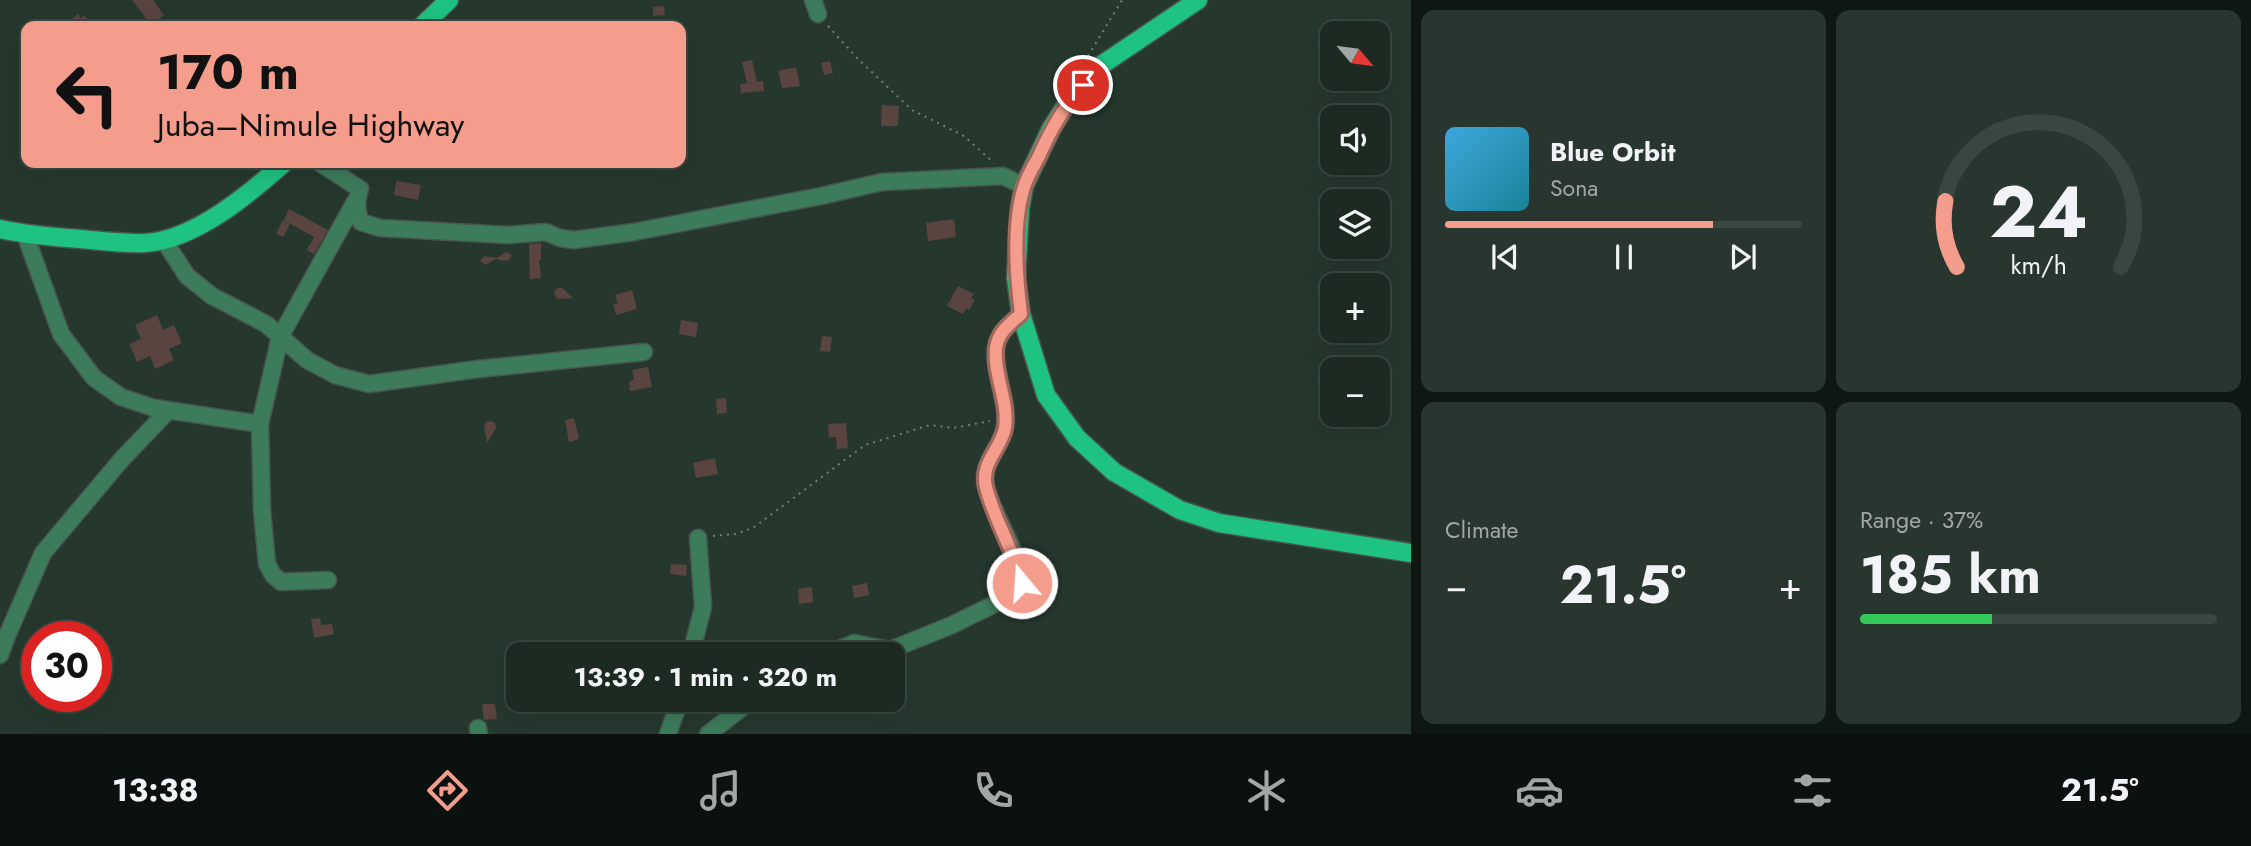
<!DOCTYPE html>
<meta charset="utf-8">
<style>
body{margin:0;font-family:Jost,sans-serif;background:#29362f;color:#f1f3f6;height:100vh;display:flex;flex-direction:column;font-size:26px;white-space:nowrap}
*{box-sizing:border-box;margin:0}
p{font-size:23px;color:#a0a7a5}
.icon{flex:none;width:38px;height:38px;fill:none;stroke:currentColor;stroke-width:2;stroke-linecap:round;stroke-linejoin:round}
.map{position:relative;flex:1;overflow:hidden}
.details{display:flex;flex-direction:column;gap:10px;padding:10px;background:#0f1713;width:840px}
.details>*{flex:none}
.guide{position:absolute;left:21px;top:21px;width:665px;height:147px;border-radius:14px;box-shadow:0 7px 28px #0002,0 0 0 2px #3a4640;background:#f49d8d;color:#111;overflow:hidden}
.needle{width:46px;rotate:119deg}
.controls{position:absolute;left:1320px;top:21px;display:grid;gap:14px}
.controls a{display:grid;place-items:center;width:70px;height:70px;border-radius:14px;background:#1c2a22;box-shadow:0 7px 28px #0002,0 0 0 2px #3a4640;font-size:35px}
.speed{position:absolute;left:21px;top:621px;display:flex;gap:14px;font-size:35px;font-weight:700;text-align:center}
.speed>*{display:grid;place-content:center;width:91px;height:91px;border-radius:50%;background:#1c2a22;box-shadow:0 7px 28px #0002,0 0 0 2px #3a4640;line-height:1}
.speed .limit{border:10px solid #d22;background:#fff;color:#111}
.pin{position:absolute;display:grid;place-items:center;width:60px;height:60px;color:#fff;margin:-30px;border:4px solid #fff;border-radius:50%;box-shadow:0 2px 7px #0007}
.me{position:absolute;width:77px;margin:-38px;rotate:342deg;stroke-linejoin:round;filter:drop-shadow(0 0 5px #0008)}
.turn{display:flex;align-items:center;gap:24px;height:147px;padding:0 21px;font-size:32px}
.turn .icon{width:91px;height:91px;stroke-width:2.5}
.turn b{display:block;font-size:49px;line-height:60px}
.big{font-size:52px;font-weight:700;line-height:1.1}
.details .card{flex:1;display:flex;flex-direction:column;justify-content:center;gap:10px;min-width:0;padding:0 24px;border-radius:14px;background:#29362f}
.details .dial{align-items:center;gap:0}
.dial svg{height:182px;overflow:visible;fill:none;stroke:#3a4640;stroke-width:7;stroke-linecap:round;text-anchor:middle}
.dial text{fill:#f1f3f6;stroke:none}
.song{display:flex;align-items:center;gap:21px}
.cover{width:84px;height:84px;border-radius:10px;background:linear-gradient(135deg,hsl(200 70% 55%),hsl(190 70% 35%))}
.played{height:7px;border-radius:4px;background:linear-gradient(90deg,#f49d8d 75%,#3a4640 75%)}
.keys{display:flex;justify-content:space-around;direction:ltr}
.heat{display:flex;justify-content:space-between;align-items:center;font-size:38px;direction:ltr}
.charge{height:10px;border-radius:5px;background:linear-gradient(90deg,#34c759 37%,#3a4640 0)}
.details .tiles{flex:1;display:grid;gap:10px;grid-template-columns:repeat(2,1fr)}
.trip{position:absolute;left:506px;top:642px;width:399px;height:70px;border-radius:14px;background:#1c2a22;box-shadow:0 7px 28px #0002,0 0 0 2px #3a4640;font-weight:700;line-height:70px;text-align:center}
.dock{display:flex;height:112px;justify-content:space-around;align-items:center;background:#0b110e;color:#a0a7a5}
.dock .icon{width:49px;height:49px}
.dock .active{color:#f49d8d}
.dock b{font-size:32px;color:#f1f3f6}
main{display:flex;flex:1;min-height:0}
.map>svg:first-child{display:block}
.building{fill:#594440}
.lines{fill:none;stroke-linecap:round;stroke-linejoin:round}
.minor-casing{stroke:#46564d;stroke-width:19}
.major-casing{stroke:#46564d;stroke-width:21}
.path{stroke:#6f7f76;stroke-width:2;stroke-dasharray:2 5;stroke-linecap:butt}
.minor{stroke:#3c7c5b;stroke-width:16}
.major{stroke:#1fc381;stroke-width:18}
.route-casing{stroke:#9f665c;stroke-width:18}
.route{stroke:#f49d8d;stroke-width:12}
</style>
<main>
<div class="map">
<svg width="1411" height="734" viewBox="0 0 1411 734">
<rect width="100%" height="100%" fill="#26382e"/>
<path class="building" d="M 132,0 L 153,0 L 164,15 L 151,25 Z
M 664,6 L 665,15 L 653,16 L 653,7 Z
M 78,14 L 81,18 L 84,15 L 94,26 L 63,26 Z
M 752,60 L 757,82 L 763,81 L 764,91 L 741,93 L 740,84 L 747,83 L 742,62 Z
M 830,61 L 833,73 L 824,75 L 821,63 Z
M 796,67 L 800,86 L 782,88 L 778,71 Z
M 882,105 L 899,106 L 898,126 L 881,126 Z
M 396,181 L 421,185 L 418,200 L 394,195 Z
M 289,209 L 328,230 L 314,254 L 307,250 L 314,237 L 284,220 Z
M 954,219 L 956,237 L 928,241 L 926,223 Z
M 283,220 L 290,224 L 283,237 L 276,233 Z
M 541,243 L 541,260 L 539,260 L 541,278 L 530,279 L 529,244 Z
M 506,252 L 512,255 L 508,261 L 495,259 L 486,265 L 480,261 L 484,256 L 497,258 Z
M 958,286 L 974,294 L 971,298 L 975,300 L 969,310 L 966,308 L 963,314 L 947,306 Z
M 557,288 L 562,288 L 573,298 L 558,299 L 555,296 L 554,292 Z
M 632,290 L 637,309 L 616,315 L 613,304 L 618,303 L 615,295 Z
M 157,315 L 163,330 L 174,325 L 182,343 L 169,349 L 174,360 L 155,369 L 150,356 L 137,362 L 129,344 L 141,339 L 135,325 Z
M 681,320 L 698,323 L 696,337 L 679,334 Z
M 822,336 L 832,337 L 830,352 L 820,351 Z
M 648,367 L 652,387 L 630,391 L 629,381 L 634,380 L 632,370 Z
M 726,398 L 727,413 L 717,414 L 716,399 Z
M 574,418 L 579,439 L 569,442 L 565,420 Z
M 491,421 L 495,423 L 496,428 L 487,443 L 484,426 L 486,422 Z
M 846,423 L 848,448 L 837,449 L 836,437 L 829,437 L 828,424 Z
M 715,458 L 718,474 L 696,478 L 693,463 Z
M 671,564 L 687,565 L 686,576 L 670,574 Z
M 867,583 L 869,595 L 854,598 L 852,586 Z
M 812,587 L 813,602 L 799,604 L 798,589 Z
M 320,618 L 321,625 L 332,624 L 334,634 L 314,638 L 311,619 Z
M 524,642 L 544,643 L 543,654 L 523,654 Z
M 482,704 L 495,704 L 497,719 L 484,720 Z"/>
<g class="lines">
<defs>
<path id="minor" d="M 813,0 L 818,14
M 320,163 L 360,189 C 356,202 356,210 361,222 L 380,228 L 399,229 L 507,235 L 546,232 L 560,238 L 574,240 L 634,232 L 821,196 L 882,182 L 1003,176 L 1024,186
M 25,234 L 61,334 L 94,378 L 121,397 L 154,408 L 260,424 L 280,337 L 356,200
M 163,239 L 187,276 L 212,296 L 266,324 L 307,360 L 335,375 L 369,384 L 478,369 L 644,352
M 260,424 L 262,510 L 267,564 L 273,575 L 281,582 L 328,580
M 691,654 L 703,607 L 698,538
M 828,654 L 854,643 L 890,650 L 952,625 L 1019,592 C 1028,562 993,518 986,487 C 980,463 1001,449 1005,427 C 1009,401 993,374 996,348 C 998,332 1010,324 1021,314
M 0,655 L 7,636 L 43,553 L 122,459 L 168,411
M 478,728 L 479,734
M 668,734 L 680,700
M 708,734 L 752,700"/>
<path id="major" d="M 1198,0 L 1097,68 L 1068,102 L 1051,129 L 1024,186 L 1020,208 L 1016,278 L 1021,314 L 1046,395 L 1077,438 L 1114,472 L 1180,510 L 1219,523 L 1411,553
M 422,26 L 449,0
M 0,229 C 27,235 53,237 80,239 C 102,241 124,244 145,243 C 195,240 249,194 284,163"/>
</defs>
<use href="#minor" class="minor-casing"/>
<use href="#major" class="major-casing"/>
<path class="path" d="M 828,26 L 858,59 L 912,110 L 964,136 L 994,163
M 1088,56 L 1122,0
M 713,536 L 735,534 L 753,528 L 865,445 L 930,425 L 953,428 L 990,421"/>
<use href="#minor" class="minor"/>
<use href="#major" class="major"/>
</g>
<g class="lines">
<defs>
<path id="route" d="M 1022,583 C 1014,550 994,520 986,487 C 980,463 1001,449 1005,428 C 1009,401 993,374 996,348 C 998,332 1010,324 1021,314 C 1016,275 1012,225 1024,187 C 1027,177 1033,167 1038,158 C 1050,131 1063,107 1083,85"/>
</defs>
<use href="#route" class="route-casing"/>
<use href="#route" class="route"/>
</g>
</svg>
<div class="controls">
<a><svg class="needle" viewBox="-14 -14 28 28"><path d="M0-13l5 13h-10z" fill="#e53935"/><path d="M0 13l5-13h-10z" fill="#a0a7a5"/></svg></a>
<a><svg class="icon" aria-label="sound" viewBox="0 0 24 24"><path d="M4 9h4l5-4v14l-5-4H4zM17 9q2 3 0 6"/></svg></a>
<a><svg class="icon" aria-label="layers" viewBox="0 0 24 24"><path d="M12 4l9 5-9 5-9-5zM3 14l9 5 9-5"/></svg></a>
<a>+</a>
<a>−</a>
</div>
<div class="speed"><div class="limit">30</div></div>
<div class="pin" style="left:1083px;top:85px;background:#d93025"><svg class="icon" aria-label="arrive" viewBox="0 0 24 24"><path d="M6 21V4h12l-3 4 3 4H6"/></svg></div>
<svg class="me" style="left:1022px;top:583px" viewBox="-20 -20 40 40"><circle r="17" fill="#f49d8d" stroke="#fff" stroke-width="3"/><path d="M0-11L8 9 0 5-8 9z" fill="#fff"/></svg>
<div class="trip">13:39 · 1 min · 320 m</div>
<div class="guide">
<div class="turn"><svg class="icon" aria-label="left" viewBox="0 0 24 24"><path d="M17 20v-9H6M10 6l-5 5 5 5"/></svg><div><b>170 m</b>Juba–Nimule Highway</div></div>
</div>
</div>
<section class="details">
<div class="tiles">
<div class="card">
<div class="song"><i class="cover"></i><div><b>Blue Orbit</b><p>Sona</p></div></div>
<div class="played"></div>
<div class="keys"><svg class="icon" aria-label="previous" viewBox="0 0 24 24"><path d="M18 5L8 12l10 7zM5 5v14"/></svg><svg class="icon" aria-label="pause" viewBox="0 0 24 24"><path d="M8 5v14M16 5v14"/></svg><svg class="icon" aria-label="next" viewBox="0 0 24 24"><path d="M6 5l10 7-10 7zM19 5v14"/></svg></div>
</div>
<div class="card dial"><svg viewBox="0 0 100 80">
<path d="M14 69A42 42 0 1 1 86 69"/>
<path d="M14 69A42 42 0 0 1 9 40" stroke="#f49d8d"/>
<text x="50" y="56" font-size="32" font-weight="700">24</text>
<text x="50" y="72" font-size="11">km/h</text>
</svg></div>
<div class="card"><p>Climate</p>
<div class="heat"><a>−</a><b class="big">21.5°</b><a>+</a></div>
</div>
<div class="card"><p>Range · 37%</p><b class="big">185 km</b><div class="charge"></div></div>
</div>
</section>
</main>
<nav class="dock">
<b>13:38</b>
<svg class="icon active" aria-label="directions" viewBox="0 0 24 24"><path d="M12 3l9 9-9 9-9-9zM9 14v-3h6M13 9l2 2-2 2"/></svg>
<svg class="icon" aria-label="music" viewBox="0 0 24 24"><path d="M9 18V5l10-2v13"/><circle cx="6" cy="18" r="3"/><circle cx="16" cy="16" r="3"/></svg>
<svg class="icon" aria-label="phone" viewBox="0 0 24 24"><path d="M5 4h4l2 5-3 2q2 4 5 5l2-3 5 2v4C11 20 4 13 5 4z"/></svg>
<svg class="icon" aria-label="climate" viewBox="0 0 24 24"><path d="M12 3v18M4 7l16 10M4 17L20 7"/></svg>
<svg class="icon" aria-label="car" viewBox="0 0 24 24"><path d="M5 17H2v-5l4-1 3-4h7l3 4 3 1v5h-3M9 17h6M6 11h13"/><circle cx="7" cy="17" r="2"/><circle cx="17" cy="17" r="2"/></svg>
<svg class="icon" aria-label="filters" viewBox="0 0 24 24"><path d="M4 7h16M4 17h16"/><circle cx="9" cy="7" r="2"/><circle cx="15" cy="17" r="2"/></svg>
<b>21.5°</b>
</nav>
